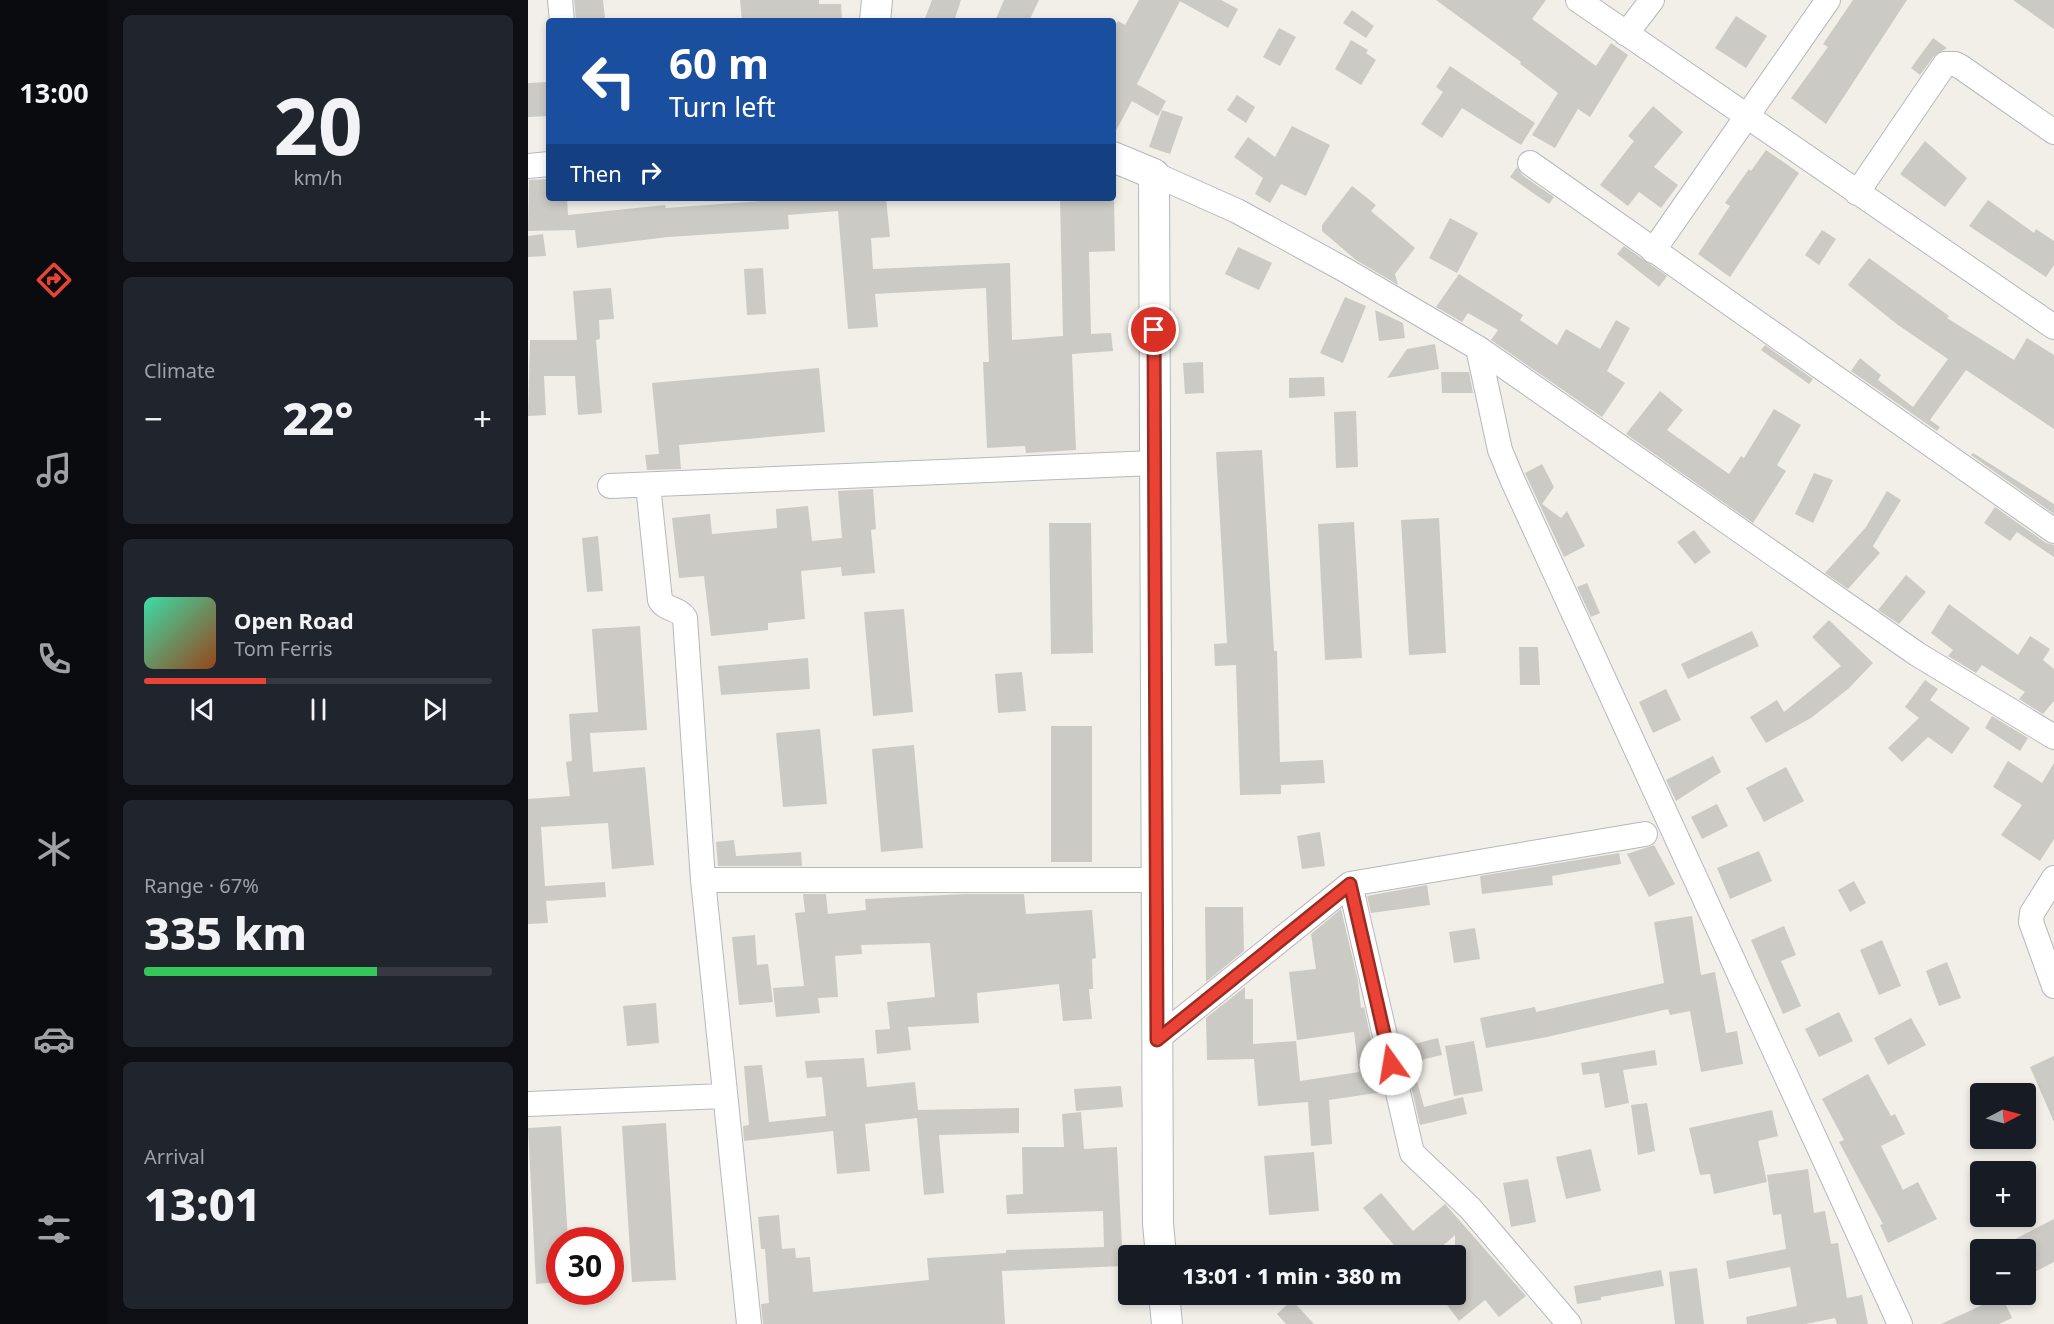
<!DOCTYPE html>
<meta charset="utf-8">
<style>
body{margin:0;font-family:"Noto Sans",sans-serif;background:#20242c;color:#f1f3f6;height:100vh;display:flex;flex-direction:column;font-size:22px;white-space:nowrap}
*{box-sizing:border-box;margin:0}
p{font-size:20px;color:#9ea1a6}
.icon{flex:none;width:33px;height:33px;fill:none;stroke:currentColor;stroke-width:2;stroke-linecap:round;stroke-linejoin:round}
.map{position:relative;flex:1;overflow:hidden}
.sheet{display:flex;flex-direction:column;gap:15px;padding:15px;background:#0d0f14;width:420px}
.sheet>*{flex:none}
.top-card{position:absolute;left:18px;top:18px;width:570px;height:183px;border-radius:6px;box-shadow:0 3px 9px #0003;background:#1a4fa0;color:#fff;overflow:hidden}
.needle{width:39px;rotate:84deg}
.tools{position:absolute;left:1442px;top:1083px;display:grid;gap:12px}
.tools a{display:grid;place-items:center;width:66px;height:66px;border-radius:6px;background:#171b24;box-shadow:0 3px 9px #0003;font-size:30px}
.speed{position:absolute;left:18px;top:1227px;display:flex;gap:12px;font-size:30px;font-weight:700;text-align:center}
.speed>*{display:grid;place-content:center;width:78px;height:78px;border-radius:50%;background:#171b24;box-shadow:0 3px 9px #0003;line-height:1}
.speed .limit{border:9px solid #d22;background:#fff;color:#111}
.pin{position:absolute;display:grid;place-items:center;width:51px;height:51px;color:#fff;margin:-26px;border:3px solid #fff;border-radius:50%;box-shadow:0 2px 6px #0007}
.me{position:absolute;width:66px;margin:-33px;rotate:347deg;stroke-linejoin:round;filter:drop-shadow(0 0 4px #0008)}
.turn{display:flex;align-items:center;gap:21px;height:126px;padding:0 24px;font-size:27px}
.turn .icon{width:78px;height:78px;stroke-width:2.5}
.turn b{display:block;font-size:42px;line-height:51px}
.then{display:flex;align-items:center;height:57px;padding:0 24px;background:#0003;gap:12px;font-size:22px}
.big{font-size:45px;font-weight:800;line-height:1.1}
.sheet .card{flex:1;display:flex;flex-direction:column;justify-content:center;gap:9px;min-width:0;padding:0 21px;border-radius:9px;background:#20242c}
.sheet .dial{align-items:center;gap:0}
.dial b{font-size:78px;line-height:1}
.song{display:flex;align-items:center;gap:18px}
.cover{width:72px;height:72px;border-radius:9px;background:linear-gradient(135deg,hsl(160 70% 55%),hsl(20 70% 35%))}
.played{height:6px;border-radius:3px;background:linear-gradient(90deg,#ea4335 35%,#363941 35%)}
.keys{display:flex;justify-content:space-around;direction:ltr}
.heat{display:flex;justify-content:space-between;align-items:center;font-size:33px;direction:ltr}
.charge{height:9px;border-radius:4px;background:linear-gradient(90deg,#34c759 67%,#363941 0)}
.trip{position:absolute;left:590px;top:1245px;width:348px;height:60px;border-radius:6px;background:#171b24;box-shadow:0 3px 9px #0003;font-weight:800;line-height:60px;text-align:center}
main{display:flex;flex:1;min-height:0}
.tabs{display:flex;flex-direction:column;width:108px;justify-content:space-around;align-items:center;background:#090b0e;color:#9ea1a6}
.tabs .icon{width:42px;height:42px}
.tabs .current{color:#ea4335}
.tabs b{font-size:27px;color:#f1f3f6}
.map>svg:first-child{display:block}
.building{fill:#cccac5}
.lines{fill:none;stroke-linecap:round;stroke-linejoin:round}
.minor-casing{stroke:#b5b8bc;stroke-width:26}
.tertiary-casing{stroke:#b5b8bc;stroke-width:32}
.minor{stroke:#fff;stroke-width:24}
.tertiary{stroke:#fff;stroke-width:30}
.route-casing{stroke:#982c22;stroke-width:15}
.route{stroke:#ea4335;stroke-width:10}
</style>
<main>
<nav class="tabs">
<b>13:00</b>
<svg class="icon current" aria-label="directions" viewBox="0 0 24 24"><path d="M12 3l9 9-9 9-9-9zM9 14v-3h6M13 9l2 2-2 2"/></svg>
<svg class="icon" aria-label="music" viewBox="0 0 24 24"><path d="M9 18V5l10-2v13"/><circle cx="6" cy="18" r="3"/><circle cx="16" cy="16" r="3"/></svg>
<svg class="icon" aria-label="phone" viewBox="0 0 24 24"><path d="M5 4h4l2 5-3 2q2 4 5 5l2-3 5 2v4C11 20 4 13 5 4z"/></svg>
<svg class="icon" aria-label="climate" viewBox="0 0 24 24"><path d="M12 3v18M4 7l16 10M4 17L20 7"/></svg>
<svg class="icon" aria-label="car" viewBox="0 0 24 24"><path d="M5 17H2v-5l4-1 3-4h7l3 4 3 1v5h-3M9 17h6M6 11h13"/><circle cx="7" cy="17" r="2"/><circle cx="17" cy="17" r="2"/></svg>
<svg class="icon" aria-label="filters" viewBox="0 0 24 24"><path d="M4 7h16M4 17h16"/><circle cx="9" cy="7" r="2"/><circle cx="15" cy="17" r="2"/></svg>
</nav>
<section class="sheet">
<div class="card dial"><b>20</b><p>km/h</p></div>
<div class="card"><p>Climate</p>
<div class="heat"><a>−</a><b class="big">22°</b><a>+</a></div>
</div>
<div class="card">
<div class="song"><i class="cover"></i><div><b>Open Road</b><p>Tom Ferris</p></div></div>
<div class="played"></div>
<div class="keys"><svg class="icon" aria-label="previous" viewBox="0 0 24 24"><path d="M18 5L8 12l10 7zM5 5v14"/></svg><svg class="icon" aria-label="pause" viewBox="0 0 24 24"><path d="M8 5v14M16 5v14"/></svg><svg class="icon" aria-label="next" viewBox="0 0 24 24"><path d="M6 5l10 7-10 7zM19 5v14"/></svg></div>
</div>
<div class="card"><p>Range · 67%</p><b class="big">335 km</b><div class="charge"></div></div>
<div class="card"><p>Arrival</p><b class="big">13:01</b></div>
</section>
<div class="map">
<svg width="1526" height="1324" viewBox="0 0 1526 1324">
<rect width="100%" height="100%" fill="#f1efe8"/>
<path class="building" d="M 46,0 L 75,0 L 77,18 L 48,20 Z
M 212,0 L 291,0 L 291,4 L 313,4 L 314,21 L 214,21 Z
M 404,0 L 433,0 L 426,21 L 396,21 Z
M 476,0 L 511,0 L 501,21 L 467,21 Z
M 611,0 L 693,0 L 710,9 L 700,28 L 652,1 L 609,84 L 638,101 L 630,116 L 604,101 L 585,136 L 585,29 L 590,21 L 597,25 Z
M 908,0 L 1018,0 L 1004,19 L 1068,66 L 1083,43 L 1100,55 L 1062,117 L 1050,109 L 1027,148 L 1004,135 L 1030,93 L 992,64 L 993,62 Z
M 1325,0 L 1379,0 L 1298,124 L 1263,98 L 1300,47 L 1295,44 Z
M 1485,0 L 1526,0 L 1526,29 Z
M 824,10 L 846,26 L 838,38 L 815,23 Z
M 1208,16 L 1239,36 L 1218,68 L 1187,48 Z
M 751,28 L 768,37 L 752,66 L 735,57 Z
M 1405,38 L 1419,48 L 1406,56 L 1392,75 L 1383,68 Z
M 823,40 L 840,50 L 838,53 L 848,60 L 833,85 L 807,69 Z
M 922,66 L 1007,123 L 993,145 L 934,108 L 914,138 L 893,124 L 915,92 L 908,87 Z
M 20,82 L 21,116 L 0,117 L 0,83 Z
M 709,95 L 727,107 L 718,123 L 699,110 Z
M 1125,106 L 1155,132 L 1126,167 L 1150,185 L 1133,208 L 1111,192 L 1100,206 L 1072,185 L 1106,141 L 1100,136 Z
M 634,110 L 655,117 L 642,154 L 621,147 Z
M 764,126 L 802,145 L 778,196 L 753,184 L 742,203 L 727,194 L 735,178 L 706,157 L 720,137 L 747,157 Z
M 1397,141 L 1439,178 L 1417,207 L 1372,174 Z
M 1238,150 L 1271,173 L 1202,277 L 1170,254 L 1202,206 L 1197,203 L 1221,169 L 1223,171 Z
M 989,167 L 994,175 L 1026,197 L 1021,204 L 982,177 Z
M 21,179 L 21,198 L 39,198 L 40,215 L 137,205 L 138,208 L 274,198 L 325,198 L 325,201 L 358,198 L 362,237 L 343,238 L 345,269 L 482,263 L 484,340 L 535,336 L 532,198 L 586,198 L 587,251 L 561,252 L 563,334 L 583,333 L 585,351 L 544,354 L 548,450 L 498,453 L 497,446 L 459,448 L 455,362 L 461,362 L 458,288 L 347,294 L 350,327 L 320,329 L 310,211 L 260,215 L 261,229 L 140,237 L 49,248 L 47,230 L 0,231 L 1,180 Z
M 824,186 L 848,205 L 843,211 L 887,248 L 867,274 L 870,285 L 828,260 L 794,231 L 794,225 Z
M 1460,200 L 1506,233 L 1508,229 L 1526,241 L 1526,265 L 1518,277 L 1441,226 Z
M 922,218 L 950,233 L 929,273 L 901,258 Z
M 1294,230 L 1308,239 L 1291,265 L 1277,255 Z
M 15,234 L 18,256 L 0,257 L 0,236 Z
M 1096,246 L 1139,276 L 1131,287 L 1089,254 Z
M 710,247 L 744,263 L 731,290 L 697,274 Z
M 1341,258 L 1421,316 L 1419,318 L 1486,360 L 1499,338 L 1526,355 L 1526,429 L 1438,370 L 1402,420 L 1412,427 L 1409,431 L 1323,371 L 1332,358 L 1353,375 L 1350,380 L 1385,407 L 1420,359 L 1370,325 L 1320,285 Z
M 235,268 L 238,314 L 219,315 L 216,269 Z
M 931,274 L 995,315 L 992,320 L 1029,345 L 1038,329 L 1072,349 L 1088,320 L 1102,328 L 1079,371 L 1097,383 L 1074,417 L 963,340 L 970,330 L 940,313 L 934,322 L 908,307 Z
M 83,288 L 86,319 L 71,320 L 72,339 L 68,340 L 74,413 L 50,415 L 47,376 L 16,376 L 18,415 L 0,416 L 2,340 L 49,340 L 45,291 Z
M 817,297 L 838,306 L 815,363 L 792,353 Z
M 847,310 L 875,323 L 877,338 L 851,341 Z
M 907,344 L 911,369 L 859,378 L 879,349 Z
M 1237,345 L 1285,379 L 1281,384 L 1233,350 Z
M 675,362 L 676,393 L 657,394 L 655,363 Z
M 291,368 L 297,432 L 151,445 L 153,469 L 119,470 L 117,455 L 131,454 L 124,383 Z
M 913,372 L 941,372 L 945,393 L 914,393 Z
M 796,377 L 797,396 L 761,398 L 761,378 Z
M 1132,391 L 1155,410 L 1139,430 L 1201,474 L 1213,456 L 1216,458 L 1246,409 L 1273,425 L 1249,465 L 1258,471 L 1225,523 L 1098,434 Z
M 828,411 L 830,467 L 808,468 L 806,412 Z
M 734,450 L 746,651 L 749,651 L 752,762 L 795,760 L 797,783 L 753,785 L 753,794 L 712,795 L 708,665 L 687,666 L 686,644 L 699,643 L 688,452 Z
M 1445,453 L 1526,504 L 1526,514 L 1443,455 Z
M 1014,464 L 1026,487 L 1014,504 L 1033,518 L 1039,511 L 1057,546 L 1036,557 L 997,473 Z
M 1286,473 L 1305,480 L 1285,523 L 1267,514 Z
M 345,489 L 348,529 L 343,530 L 347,573 L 314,576 L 313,567 L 273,571 L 277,619 L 240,623 L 240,630 L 183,636 L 176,576 L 151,578 L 144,518 L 182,514 L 184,534 L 249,528 L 248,509 L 280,506 L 284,541 L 314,538 L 310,491 Z
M 1359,491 L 1373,500 L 1345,546 L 1352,553 L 1320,589 L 1297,573 L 1338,527 Z
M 1467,507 L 1518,543 L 1526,545 L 1526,557 L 1489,532 L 1482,541 L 1456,523 Z
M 911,518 L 918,653 L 881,655 L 873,520 Z
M 826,522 L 834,658 L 797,660 L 790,524 Z
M 521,523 L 563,523 L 565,653 L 523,654 Z
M 1166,530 L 1183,552 L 1167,564 L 1149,542 Z
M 70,536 L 75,591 L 59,592 L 54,538 Z
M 1378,575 L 1398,592 L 1371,624 L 1350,610 Z
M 1059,583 L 1072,613 L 1063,617 L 1049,587 Z
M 1421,604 L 1490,655 L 1502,636 L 1522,649 L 1515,660 L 1526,669 L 1526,701 L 1515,714 L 1491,699 L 1497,692 L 1454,665 L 1448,673 L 1420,656 L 1425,650 L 1403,633 Z
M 376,609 L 385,712 L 345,716 L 336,612 Z
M 1301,620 L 1345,663 L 1320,689 L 1283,718 L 1238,743 L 1222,717 L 1249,700 L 1256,712 L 1313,666 L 1284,637 Z
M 112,626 L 119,730 L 62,733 L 65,772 L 117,767 L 126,865 L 84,869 L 80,823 L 13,827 L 17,886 L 77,882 L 78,897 L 18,901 L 20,923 L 0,924 L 0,799 L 42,796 L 38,762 L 44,761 L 41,714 L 70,712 L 64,629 Z
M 1224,631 L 1231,646 L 1160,679 L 1153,664 Z
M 991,647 L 1010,647 L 1012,685 L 992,685 Z
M 280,658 L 282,689 L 193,695 L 190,666 Z
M 494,672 L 498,711 L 470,713 L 467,674 Z
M 1397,680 L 1410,689 L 1402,700 L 1442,728 L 1424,754 L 1400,737 L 1374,762 L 1360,748 L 1391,718 L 1377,707 Z
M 1138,689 L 1153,720 L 1125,733 L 1111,702 Z
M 1464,716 L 1500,738 L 1492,751 L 1457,728 Z
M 523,726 L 564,726 L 564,862 L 523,862 Z
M 292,729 L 299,804 L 255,807 L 248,733 Z
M 386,745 L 395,848 L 353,852 L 344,749 Z
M 1185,756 L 1193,772 L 1148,801 L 1138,780 Z
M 1480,761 L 1514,783 L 1526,763 L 1526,839 L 1512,861 L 1473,835 L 1494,805 L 1465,787 Z
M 1258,767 L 1276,801 L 1236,822 L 1218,788 Z
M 1189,804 L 1200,826 L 1174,839 L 1163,817 Z
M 792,832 L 797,866 L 774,869 L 769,836 Z
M 206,840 L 208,856 L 273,852 L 274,866 L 190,866 L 188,842 Z
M 1126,845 L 1147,884 L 1121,897 L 1099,854 Z
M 1231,851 L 1244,881 L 1202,899 L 1189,868 Z
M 1091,853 L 1093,864 L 1024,876 L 1025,885 L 954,894 L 952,876 Z
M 1326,881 L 1338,903 L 1322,912 L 1310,890 Z
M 899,885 L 902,905 L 843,913 L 839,896 Z
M 275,894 L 298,894 L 300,914 L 338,910 L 337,899 L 436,894 L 496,894 L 498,914 L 564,910 L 568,958 L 564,959 L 565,989 L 561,989 L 564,1019 L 535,1021 L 531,984 L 449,993 L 451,1023 L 380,1027 L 383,1050 L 349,1054 L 347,1030 L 362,1029 L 359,1002 L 407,997 L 402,943 L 333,945 L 334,954 L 307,956 L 310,997 L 290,998 L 292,1013 L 248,1017 L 245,988 L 276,986 L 267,913 L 277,912 Z
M 677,907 L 715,907 L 716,951 L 678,982 Z
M 813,909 L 830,981 L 833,1008 L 836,1007 L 855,1092 L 801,1100 L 804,1144 L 783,1146 L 780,1102 L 730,1106 L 726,1059 L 679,1060 L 678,1018 L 717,987 L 717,999 L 725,999 L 725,1044 L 768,1041 L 772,1081 L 831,1072 L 826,1032 L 769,1040 L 761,972 L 788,969 L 783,934 Z
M 1164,916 L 1173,975 L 1187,972 L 1198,1033 L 1209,1031 L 1215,1064 L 1173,1072 L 1162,1011 L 1142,1015 L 1140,1009 L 1019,1037 L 958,1048 L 952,1018 L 1007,1007 L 1008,1012 L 1136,983 L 1126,922 Z
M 1256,926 L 1268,955 L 1253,961 L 1273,1006 L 1255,1014 L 1223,940 Z
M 947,928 L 952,959 L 926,963 L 921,932 Z
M 227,935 L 229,965 L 240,964 L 245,1002 L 211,1005 L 204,937 Z
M 1354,940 L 1373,986 L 1351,995 L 1332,950 Z
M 1419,962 L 1433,998 L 1411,1006 L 1398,971 Z
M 128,1003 L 131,1043 L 99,1046 L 95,1006 Z
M 1311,1012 L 1325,1041 L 1291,1057 L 1277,1029 Z
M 1383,1018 L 1398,1045 L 1360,1065 L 1346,1038 Z
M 910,1038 L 914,1055 L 884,1062 L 896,1107 L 935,1097 L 939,1114 L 892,1125 L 874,1047 Z
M 946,1041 L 955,1091 L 926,1096 L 917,1046 Z
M 1127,1050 L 1129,1065 L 1095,1070 L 1101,1103 L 1077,1108 L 1071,1073 L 1055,1075 L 1053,1063 Z
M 1526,1056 L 1526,1122 L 1502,1067 Z
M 336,1058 L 339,1087 L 387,1082 L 390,1110 L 491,1108 L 491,1133 L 411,1135 L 416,1193 L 396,1195 L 389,1118 L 337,1124 L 342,1171 L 309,1174 L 305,1131 L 216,1141 L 215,1126 L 221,1125 L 216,1066 L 234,1065 L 241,1122 L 298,1116 L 294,1077 L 279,1078 L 277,1061 Z
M 1340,1074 L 1363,1116 L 1367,1114 L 1377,1134 L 1353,1146 L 1375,1190 L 1390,1182 L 1409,1219 L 1360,1243 L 1352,1225 L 1355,1224 L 1311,1142 L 1316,1140 L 1294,1099 Z
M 593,1086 L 595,1107 L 548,1111 L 546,1089 Z
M 1119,1103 L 1127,1151 L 1110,1155 L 1103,1105 Z
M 1244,1110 L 1250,1136 L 1230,1141 L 1239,1182 L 1186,1194 L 1182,1174 L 1172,1175 L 1161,1128 Z
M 553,1112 L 556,1149 L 589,1147 L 595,1266 L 474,1271 L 477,1324 L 235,1324 L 233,1304 L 241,1303 L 237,1249 L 233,1249 L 230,1217 L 251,1215 L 254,1249 L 267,1248 L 268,1258 L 282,1257 L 285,1292 L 401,1280 L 399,1258 L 478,1253 L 478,1250 L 576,1247 L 575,1211 L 479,1214 L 478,1195 L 495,1194 L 494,1147 L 536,1147 L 534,1114 Z
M 138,1123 L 148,1280 L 104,1282 L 94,1126 Z
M 33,1126 L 40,1240 L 32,1240 L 32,1282 L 8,1284 L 0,1128 Z
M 1063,1149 L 1073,1191 L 1038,1199 L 1028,1157 Z
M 786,1152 L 791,1211 L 741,1215 L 736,1156 Z
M 1280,1169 L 1286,1213 L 1297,1211 L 1303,1244 L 1310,1243 L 1319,1298 L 1334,1295 L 1340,1324 L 1309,1324 L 1307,1318 L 1278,1324 L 1219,1324 L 1218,1317 L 1269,1306 L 1262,1267 L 1201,1279 L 1198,1261 L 1258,1249 L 1253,1214 L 1245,1215 L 1239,1175 Z
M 1000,1179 L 1008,1222 L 983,1227 L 975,1183 Z
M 853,1193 L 885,1231 L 917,1204 L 998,1296 L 971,1317 L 957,1300 L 931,1321 L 911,1294 L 927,1294 L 927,1235 L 903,1256 L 875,1256 L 835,1208 Z
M 1526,1219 L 1526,1262 L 1497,1277 L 1497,1250 L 1466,1250 Z
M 1169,1268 L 1176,1324 L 1147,1324 L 1141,1272 Z
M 1133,1270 L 1136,1286 L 1073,1297 L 1073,1300 L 1049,1304 L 1046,1286 Z
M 1474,1296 L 1484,1318 L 1471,1324 L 1413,1324 Z
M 764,1300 L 786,1324 L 758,1324 L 749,1314 Z"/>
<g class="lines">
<defs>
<path id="minor" d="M 32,0 L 34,21
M 1050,0 L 1526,327
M 1098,34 L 1124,0
M 1002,163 L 1526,531
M 0,166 L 21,164
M 626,174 L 709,211 L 817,270 L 950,348 L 1389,654 L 1526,737
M 1329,193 L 1417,64 L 1427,64 L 1433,67 L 1526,132
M 1125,251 L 1300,0
M 950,348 L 972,450 L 984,479 L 1372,1324
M 120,485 L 132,600 C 137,610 151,608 157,618 L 175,880 L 221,1324
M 82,486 L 626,463
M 1526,878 L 1504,913 L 1503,922 L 1526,986
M 175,880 L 629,880
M 822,884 L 1117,834
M 629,1039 L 822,884 L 884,1153 L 942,1208 L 1041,1324
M 0,1104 L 196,1096"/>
<path id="tertiary" d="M 347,21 L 349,0
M 585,157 L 626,174 L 630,1223 L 633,1256
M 636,1294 L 639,1324"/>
</defs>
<use href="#minor" class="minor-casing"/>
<use href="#tertiary" class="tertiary-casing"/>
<use href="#minor" class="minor"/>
<use href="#tertiary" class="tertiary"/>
</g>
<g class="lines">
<defs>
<path id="route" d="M 626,330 L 629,1040 L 822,884 L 863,1064"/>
</defs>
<use href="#route" class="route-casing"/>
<use href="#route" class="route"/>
</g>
</svg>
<div class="tools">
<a><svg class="needle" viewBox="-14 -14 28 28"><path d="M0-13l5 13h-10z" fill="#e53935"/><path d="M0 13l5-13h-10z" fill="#9ea1a6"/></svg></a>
<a>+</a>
<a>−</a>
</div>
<div class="speed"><div class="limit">30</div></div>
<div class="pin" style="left:626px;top:330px;background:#d93025"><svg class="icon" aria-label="arrive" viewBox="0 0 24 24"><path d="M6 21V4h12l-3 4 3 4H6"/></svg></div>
<svg class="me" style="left:863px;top:1064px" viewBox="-20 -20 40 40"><circle r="19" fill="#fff"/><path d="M0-13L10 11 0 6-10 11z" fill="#ea4335"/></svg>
<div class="trip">13:01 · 1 min · 380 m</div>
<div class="top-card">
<div class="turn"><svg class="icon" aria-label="left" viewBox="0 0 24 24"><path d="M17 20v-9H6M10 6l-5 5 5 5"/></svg><div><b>60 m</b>Turn left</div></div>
<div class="then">Then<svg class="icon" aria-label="right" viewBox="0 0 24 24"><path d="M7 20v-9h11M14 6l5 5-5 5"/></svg></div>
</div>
</div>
</main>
